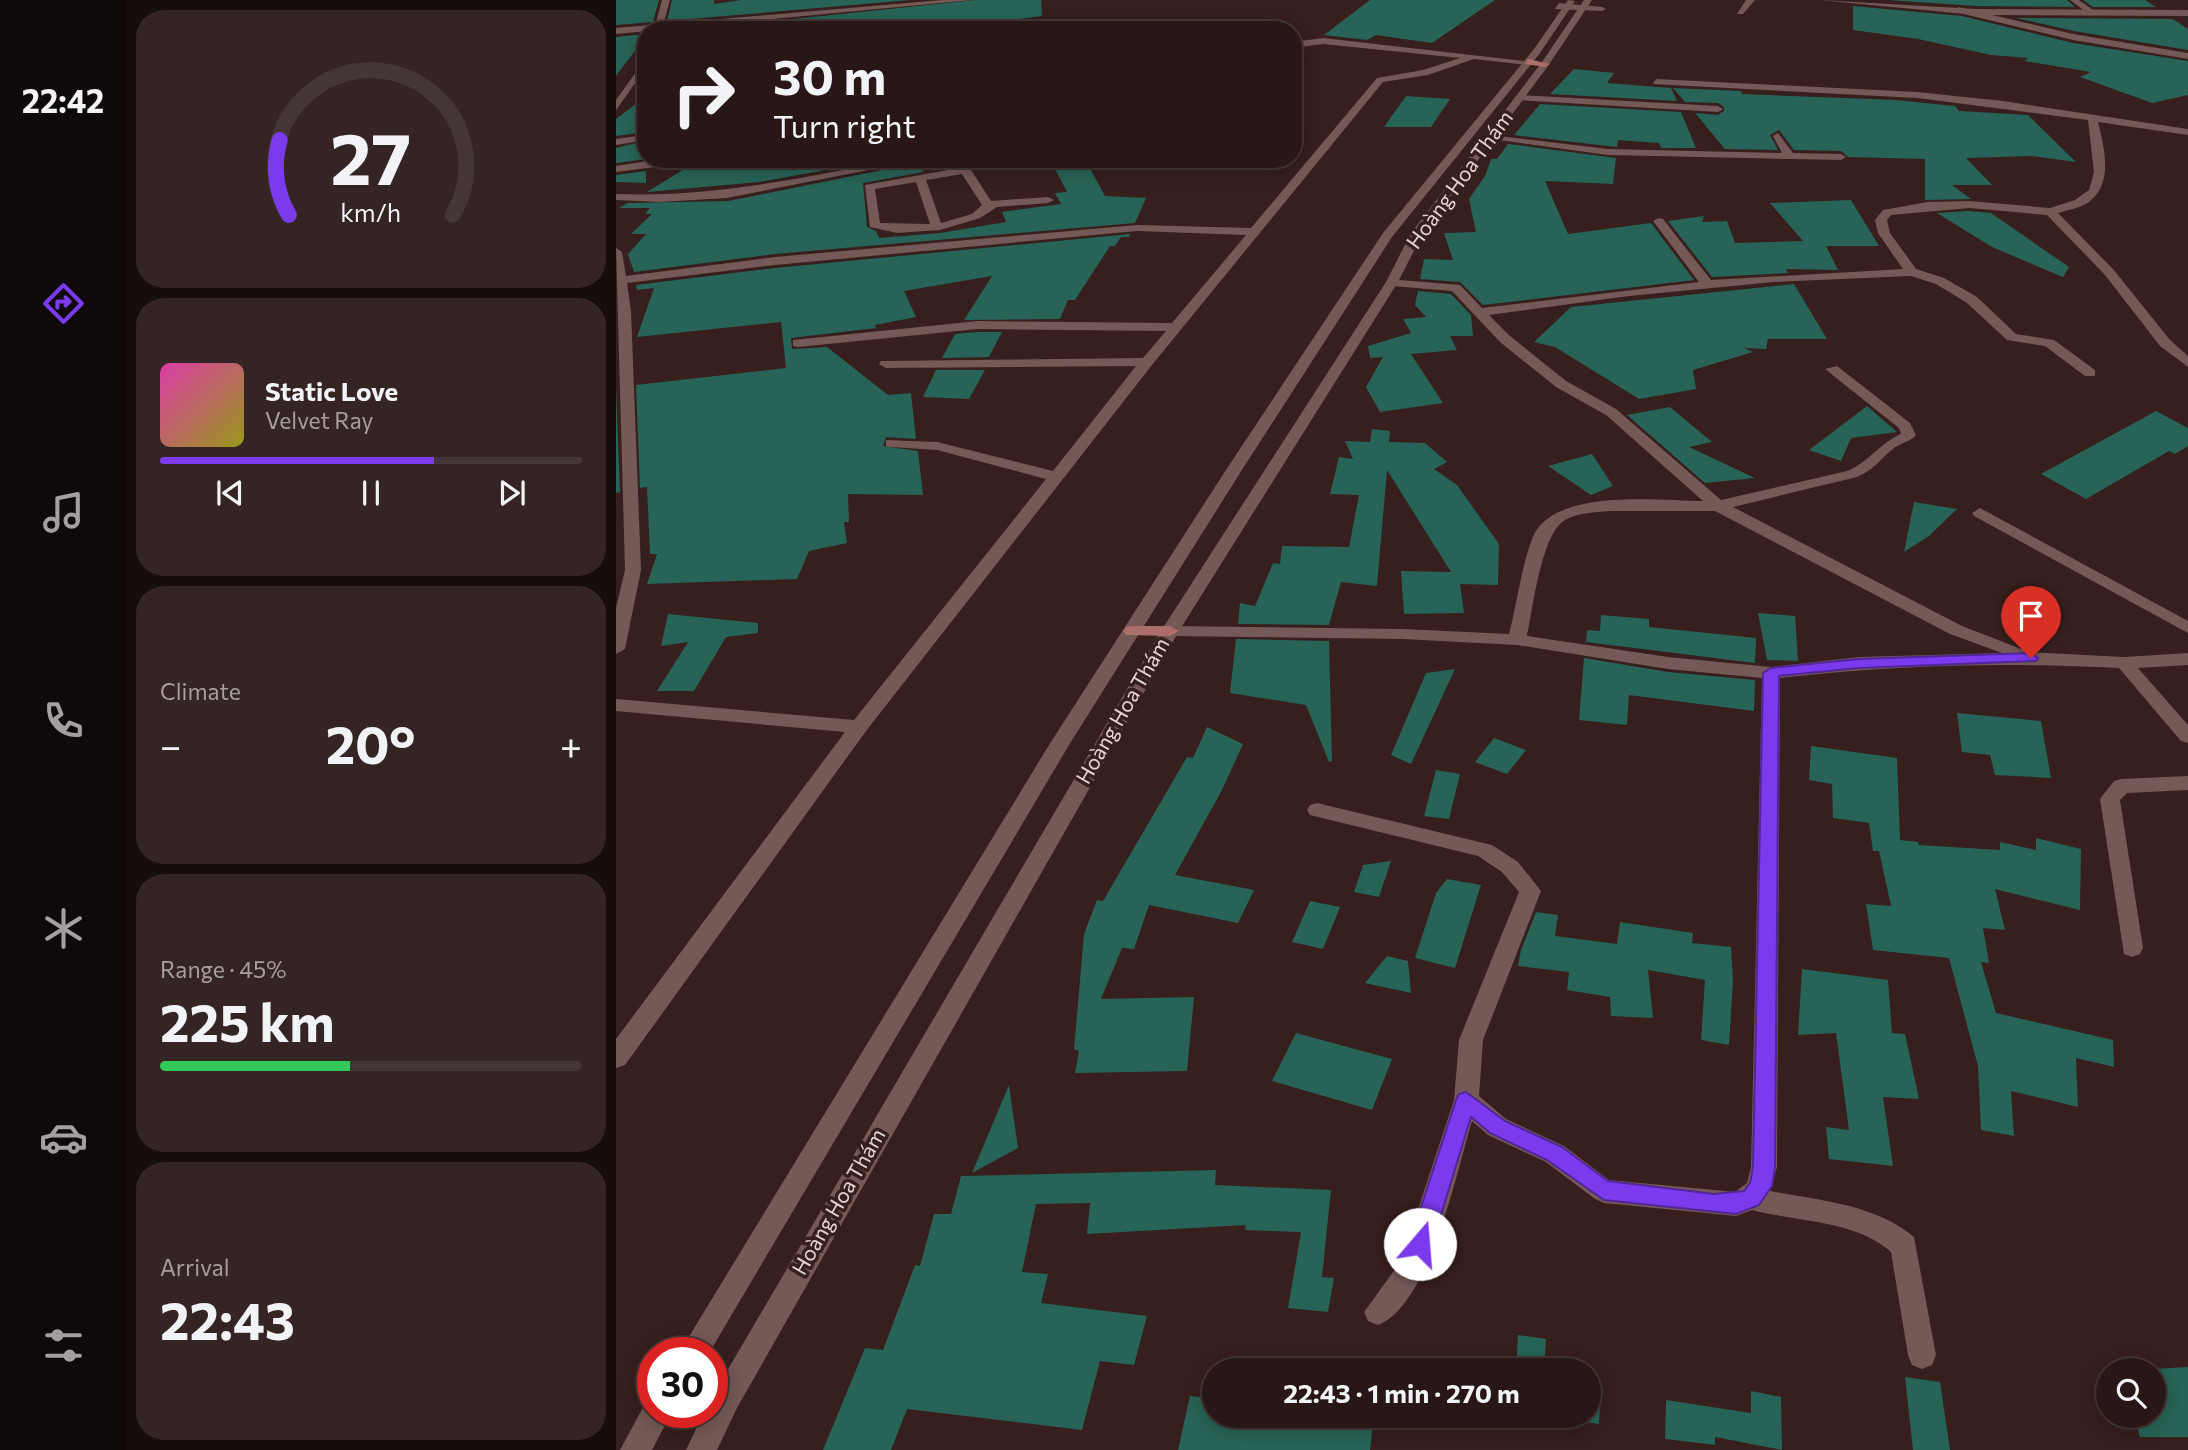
<!DOCTYPE html>
<meta charset="utf-8">
<style>
body{margin:0;font-family:Commissioner,sans-serif;background:#342423;color:#f1f3f6;height:100vh;display:flex;flex-direction:column;font-size:26px;white-space:nowrap}
*{box-sizing:border-box;margin:0}
p{font-size:23px;color:#a59fa1}
.icon{flex:none;width:38px;height:38px;fill:none;stroke:currentColor;stroke-width:2;stroke-linecap:round;stroke-linejoin:round}
.map{position:relative;flex:1;overflow:hidden}
.sheet{display:flex;flex-direction:column;gap:10px;padding:10px;background:#160d0c;width:490px}
.sheet>*{flex:none}
.banner{position:absolute;left:21px;top:21px;width:665px;height:147px;border-radius:28px;box-shadow:0 4px 18px #0003,0 0 0 2px #443635;background:#281716;color:#f1f3f6;overflow:hidden}
.tools{position:absolute;left:1480px;top:1358px;display:grid;gap:14px}
.tools a{display:grid;place-items:center;width:70px;height:70px;border-radius:50%;background:#281716;box-shadow:0 4px 18px #0003,0 0 0 2px #443635;font-size:35px}
.speed{position:absolute;left:21px;top:1337px;display:flex;gap:14px;font-size:35px;font-weight:700;text-align:center}
.speed>*{display:grid;place-content:center;width:91px;height:91px;border-radius:50%;background:#281716;box-shadow:0 4px 18px #0003,0 0 0 2px #443635;line-height:1}
.speed .limit{border:10px solid #d22;background:#fff;color:#111}
.pin{position:absolute;display:grid;place-items:center;width:60px;height:60px;color:#fff;margin:-72px -30px;border-radius:50% 50% 50% 0;rotate:-45deg;box-shadow:0 0 7px #0007}
.pin .icon{rotate:45deg}
.me{position:absolute;width:77px;margin:-38px;rotate:18deg;stroke-linejoin:round;filter:drop-shadow(0 0 5px #0008)}
.turn{display:flex;align-items:center;gap:24px;height:147px;padding:0 21px;font-size:32px}
.turn .icon{width:91px;height:91px;stroke-width:2.5}
.turn b{display:block;font-size:49px;line-height:60px}
.big{font-size:52px;font-weight:700;line-height:1.1}
.sheet .widget{flex:1;display:flex;flex-direction:column;justify-content:center;gap:10px;min-width:0;padding:0 24px;border-radius:28px;background:#342423}
.sheet .dial{align-items:center;gap:0}
.dial svg{height:182px;overflow:visible;fill:none;stroke:#443635;stroke-width:7;stroke-linecap:round;text-anchor:middle}
.dial text{fill:#f1f3f6;stroke:none}
.song{display:flex;align-items:center;gap:21px}
.cover{width:84px;height:84px;border-radius:10px;background:linear-gradient(135deg,hsl(320 70% 55%),hsl(60 70% 35%))}
.played{height:7px;border-radius:4px;background:linear-gradient(90deg,#7c3aed 65%,#443635 65%)}
.keys{display:flex;justify-content:space-around;direction:ltr}
.heat{display:flex;justify-content:space-between;align-items:center;font-size:38px;direction:ltr}
.charge{height:10px;border-radius:5px;background:linear-gradient(90deg,#34c759 45%,#443635 0)}
.trip{position:absolute;left:586px;top:1358px;width:399px;height:70px;border-radius:35px;background:#281716;box-shadow:0 4px 18px #0003,0 0 0 2px #443635;font-weight:700;line-height:70px;text-align:center}
main{display:flex;flex:1;min-height:0}
.menu{display:flex;flex-direction:column;width:126px;justify-content:space-around;align-items:center;background:#100909;color:#a59fa1}
.menu .icon{width:49px;height:49px}
.menu .selected{color:#7c3aed}
.menu b{font-size:32px;color:#f1f3f6}
.map>svg:first-child{display:block}
.building{fill:#276356}
.lines{fill:none;stroke-linecap:round;stroke-linejoin:round}
.service{fill:#745956;fill-rule:evenodd}
.pedestrian{fill:#745956;fill-rule:evenodd}
.minor{fill:#745956;fill-rule:evenodd}
.tertiary{fill:#745956;fill-rule:evenodd}
.secondary{fill:#745956;fill-rule:evenodd}
.primary{fill:#ab6e69;fill-rule:evenodd}
.route{fill:#7c3aed;stroke:#51269a;stroke-width:2}
.labels{text-anchor:middle;stroke-width:7;stroke-linejoin:round;paint-order:stroke}
.street-label{font-size:21px;fill:#e4d4d2;stroke:#361f1d}
</style>
<main>
<nav class="menu">
<b>22:42</b>
<svg class="icon selected" aria-label="directions" viewBox="0 0 24 24"><path d="M12 3l9 9-9 9-9-9zM9 14v-3h6M13 9l2 2-2 2"/></svg>
<svg class="icon" aria-label="music" viewBox="0 0 24 24"><path d="M9 18V5l10-2v13"/><circle cx="6" cy="18" r="3"/><circle cx="16" cy="16" r="3"/></svg>
<svg class="icon" aria-label="phone" viewBox="0 0 24 24"><path d="M5 4h4l2 5-3 2q2 4 5 5l2-3 5 2v4C11 20 4 13 5 4z"/></svg>
<svg class="icon" aria-label="climate" viewBox="0 0 24 24"><path d="M12 3v18M4 7l16 10M4 17L20 7"/></svg>
<svg class="icon" aria-label="car" viewBox="0 0 24 24"><path d="M5 17H2v-5l4-1 3-4h7l3 4 3 1v5h-3M9 17h6M6 11h13"/><circle cx="7" cy="17" r="2"/><circle cx="17" cy="17" r="2"/></svg>
<svg class="icon" aria-label="filters" viewBox="0 0 24 24"><path d="M4 7h16M4 17h16"/><circle cx="9" cy="7" r="2"/><circle cx="15" cy="17" r="2"/></svg>
</nav>
<section class="sheet">
<div class="widget dial"><svg viewBox="0 0 100 80">
<path d="M14 69A42 42 0 1 1 86 69"/>
<path d="M14 69A42 42 0 0 1 10 36" stroke="#7c3aed"/>
<text x="50" y="56" font-size="32" font-weight="700">27</text>
<text x="50" y="72" font-size="11">km/h</text>
</svg></div>
<div class="widget">
<div class="song"><i class="cover"></i><div><b>Static Love</b><p>Velvet Ray</p></div></div>
<div class="played"></div>
<div class="keys"><svg class="icon" aria-label="previous" viewBox="0 0 24 24"><path d="M18 5L8 12l10 7zM5 5v14"/></svg><svg class="icon" aria-label="pause" viewBox="0 0 24 24"><path d="M8 5v14M16 5v14"/></svg><svg class="icon" aria-label="next" viewBox="0 0 24 24"><path d="M6 5l10 7-10 7zM19 5v14"/></svg></div>
</div>
<div class="widget"><p>Climate</p>
<div class="heat"><a>−</a><b class="big">20°</b><a>+</a></div>
</div>
<div class="widget"><p>Range · 45%</p><b class="big">225 km</b><div class="charge"></div></div>
<div class="widget"><p>Arrival</p><b class="big">22:43</b></div>
</section>
<div class="map">
<svg width="1572" height="1450" viewBox="0 0 1572 1450">
<rect width="100%" height="100%" fill="#361f1d"/>
<path class="building" d="M 0,0 L 43,0 L 37,22 L 0,25 Z
M 56,0 L 98,0 L 98,4 L 125,0 L 295,0 L 51,21 Z
M 359,0 L 425,0 L 426,16 L 324,30 L 317,30 L 313,25 L 270,30 L 72,30 Z
M 754,0 L 879,0 L 816,43 L 760,35 L 751,40 L 708,35 Z
M 1272,0 L 1451,0 L 1459,7 L 1360,6 Z
M 1467,0 L 1529,0 L 1540,7 L 1477,7 Z
M 1237,6 L 1346,16 L 1457,43 L 1572,61 L 1572,95 L 1536,103 L 1464,77 L 1475,72 L 1408,61 L 1412,58 L 1375,55 L 1302,39 L 1237,30 Z
M 1400,18 L 1557,19 L 1572,29 L 1572,50 L 1458,31 Z
M 30,34 L 30,36 L 0,76 L 0,37 Z
M 958,69 L 998,73 L 991,83 L 1055,88 L 1061,101 L 934,94 Z
M 1057,88 L 1125,91 L 1126,94 L 1280,100 L 1339,106 L 1343,111 L 1412,115 L 1460,162 L 1416,156 L 1350,158 L 1376,185 L 1336,185 L 1355,199 L 1309,200 L 1309,159 L 1232,157 L 1225,151 L 1178,150 L 1163,130 L 1154,135 L 1162,150 L 1109,149 L 1079,113 L 1102,115 L 1108,111 L 1108,107 L 1102,103 L 1069,102 Z
M 30,96 L 30,159 L 0,163 L 0,148 L 28,141 L 27,135 L 22,133 L 0,136 L 0,119 Z
M 790,96 L 834,99 L 815,127 L 768,127 Z
M 924,104 L 1065,112 L 1080,148 L 1045,148 L 1043,143 L 1002,140 L 1001,147 L 992,146 L 898,135 Z
M 892,144 L 1000,158 L 997,184 L 929,181 L 952,234 L 1035,223 L 1078,280 L 867,305 L 844,282 L 804,279 L 808,259 L 837,260 L 828,233 L 860,232 L 853,199 L 869,176 L 875,159 L 881,159 Z
M 120,159 L 270,159 L 143,182 L 31,192 L 73,166 Z
M 434,159 L 469,159 L 489,196 L 530,198 L 519,223 L 159,254 L 18,272 L 12,254 L 30,234 L 15,234 L 36,214 L 29,214 L 34,208 L 3,208 L 12,203 L 112,201 L 306,162 L 307,172 L 247,183 L 251,227 L 260,231 L 263,238 L 324,233 L 390,222 L 386,212 L 445,204 L 439,193 L 451,192 Z
M 30,171 L 30,183 L 0,182 L 0,175 Z
M 1235,200 L 1263,246 L 1210,246 L 1222,270 L 1170,269 L 1172,273 L 1096,277 L 1052,221 L 1088,216 L 1086,222 L 1111,221 L 1119,243 L 1187,241 L 1154,203 Z
M 1353,211 L 1375,213 L 1453,267 L 1447,277 L 1376,247 L 1321,213 Z
M 514,234 L 513,237 L 505,237 L 499,246 L 494,246 L 459,300 L 452,300 L 444,319 L 348,320 L 376,276 L 288,291 L 300,317 L 259,325 L 260,328 L 175,338 L 176,349 L 211,347 L 272,395 L 295,393 L 300,439 L 270,437 L 267,446 L 302,451 L 307,495 L 232,494 L 233,522 L 228,522 L 231,543 L 193,551 L 181,579 L 31,584 L 41,554 L 34,554 L 31,487 L 24,488 L 20,385 L 170,368 L 165,322 L 21,337 L 38,288 L 21,290 L 20,285 L 159,268 Z
M 1178,284 L 1211,339 L 1152,339 L 1150,349 L 1128,348 L 1137,352 L 1077,370 L 1080,389 L 1023,399 L 939,347 L 918,342 L 955,307 Z
M 802,291 L 835,294 L 855,315 L 857,336 L 834,336 L 841,350 L 795,354 L 827,403 L 764,412 L 750,387 L 767,357 L 754,358 L 752,346 L 795,333 L 787,319 L 810,317 L 799,305 Z
M 362,332 L 386,332 L 373,357 L 326,358 L 339,334 Z
M 320,370 L 369,370 L 353,399 L 307,397 Z
M 0,387 L 4,492 L 0,493 Z
M 1251,406 L 1281,432 L 1235,438 L 1225,461 L 1193,450 Z
M 1054,407 L 1096,442 L 1073,447 L 1139,478 L 1089,483 L 1011,415 Z
M 1540,411 L 1572,428 L 1572,446 L 1559,454 L 1553,451 L 1470,499 L 1425,474 Z
M 756,429 L 774,431 L 773,442 L 809,443 L 831,462 L 818,469 L 841,485 L 883,544 L 882,585 L 844,584 L 848,613 L 788,614 L 785,571 L 835,572 L 771,470 L 761,586 L 725,582 L 713,625 L 622,624 L 624,603 L 639,606 L 657,563 L 664,564 L 666,546 L 733,547 L 743,495 L 714,494 L 723,457 L 737,459 L 729,441 L 754,442 Z
M 976,454 L 997,486 L 975,495 L 932,466 Z
M 1298,502 L 1341,509 L 1313,536 L 1288,552 Z
M 1142,613 L 1179,616 L 1182,661 L 1151,660 Z
M 52,614 L 142,623 L 142,633 L 110,637 L 78,691 L 41,691 L 72,642 L 45,646 Z
M 985,615 L 1033,619 L 1033,627 L 1140,638 L 1139,663 L 970,642 L 971,630 L 984,631 Z
M 620,639 L 713,641 L 716,761 L 713,762 L 690,705 L 614,693 Z
M 968,658 L 1052,672 L 1139,680 L 1138,711 L 1013,695 L 1011,725 L 963,720 Z
M 839,669 L 795,764 L 775,755 L 810,673 Z
M 1341,713 L 1425,721 L 1435,778 L 1379,775 L 1374,755 L 1346,752 Z
M 591,727 L 627,744 L 606,790 L 559,875 L 638,890 L 622,923 L 533,905 L 518,949 L 506,948 L 485,999 L 578,997 L 571,1071 L 459,1073 L 463,1051 L 458,1049 L 468,934 L 481,900 L 487,901 L 571,757 L 577,758 Z
M 878,738 L 910,750 L 891,774 L 859,762 Z
M 1195,746 L 1281,758 L 1284,840 L 1302,842 L 1303,845 L 1384,850 L 1384,842 L 1420,850 L 1420,838 L 1465,849 L 1464,910 L 1379,889 L 1389,930 L 1367,928 L 1373,963 L 1365,962 L 1380,1013 L 1497,1040 L 1498,1067 L 1460,1058 L 1462,1107 L 1395,1091 L 1398,1136 L 1365,1130 L 1362,1066 L 1333,958 L 1257,950 L 1250,904 L 1275,906 L 1263,851 L 1257,851 L 1253,823 L 1217,818 L 1216,784 L 1193,780 Z
M 820,770 L 844,774 L 833,819 L 808,816 Z
M 775,861 L 763,897 L 738,892 L 747,865 Z
M 831,879 L 865,885 L 839,968 L 799,958 L 820,893 Z
M 694,901 L 724,907 L 707,949 L 676,942 Z
M 920,912 L 942,915 L 939,936 L 1001,944 L 1004,922 L 1077,933 L 1076,943 L 1115,947 L 1117,982 L 1113,1045 L 1085,1040 L 1089,980 L 1032,970 L 1037,1018 L 995,1016 L 994,997 L 951,990 L 953,972 L 902,966 L 905,950 Z
M 771,956 L 792,961 L 795,993 L 749,983 Z
M 1186,969 L 1272,980 L 1276,1033 L 1289,1034 L 1303,1099 L 1267,1097 L 1277,1166 L 1213,1159 L 1210,1127 L 1233,1130 L 1220,1033 L 1182,1035 Z
M 680,1033 L 776,1059 L 756,1110 L 656,1081 Z
M 393,1085 L 402,1148 L 356,1173 Z
M 600,1170 L 599,1185 L 715,1190 L 706,1277 L 718,1278 L 712,1312 L 672,1308 L 685,1232 L 629,1230 L 630,1225 L 471,1234 L 474,1203 L 420,1204 L 406,1272 L 432,1274 L 425,1303 L 531,1316 L 518,1365 L 484,1361 L 466,1430 L 291,1409 L 275,1450 L 207,1450 L 249,1348 L 267,1350 L 299,1265 L 304,1266 L 318,1214 L 335,1214 L 345,1176 Z
M 902,1335 L 930,1339 L 928,1370 L 900,1370 Z
M 836,1360 L 899,1370 L 835,1370 Z
M 1572,1367 L 1572,1437 L 1524,1437 L 1518,1416 L 1538,1416 L 1538,1370 L 1519,1370 Z
M 1289,1377 L 1324,1382 L 1334,1450 L 1297,1450 Z
M 973,1381 L 985,1382 L 983,1424 L 928,1416 L 973,1416 Z
M 1135,1391 L 1165,1397 L 1166,1450 L 1099,1437 L 1099,1445 L 1049,1439 L 1050,1400 L 1135,1413 Z
M 574,1396 L 598,1399 L 598,1416 L 758,1416 L 754,1450 L 562,1450 Z"/>
<g class="lines">
<path class="service" d="M 348,159 L 375,201 L 432,197 L 438,200 L 432,203 L 381,207 L 364,218 L 324,230 L 281,233 L 254,227 L 249,185 L 343,168 L 338,160 ZM 346,174 L 366,205 L 356,214 L 325,223 L 310,180 ZM 300,182 L 314,224 L 264,223 L 259,189 Z"/>
<path class="pedestrian" d="M 943,3 L 986,7 L 990,9 L 986,11 L 939,9 Z"/>
<path class="minor" d="M 1130,0 L 1139,0 L 1127,14 L 1121,14 Z
M 1454,0 L 1463,0 L 1481,13 L 1474,15 Z
M 1342,7 L 1457,34 L 1572,53 L 1572,59 L 1457,40 L 1339,12 Z
M 707,38 L 917,62 L 912,65 L 858,59 L 812,75 L 767,82 L 536,365 L 250,731 L 9,1065 L 0,1068 L 0,1039 L 229,732 L 0,711 L 0,699 L 238,720 L 430,479 L 321,450 L 275,447 L 270,446 L 270,440 L 321,442 L 437,471 L 520,366 L 270,368 L 263,364 L 265,361 L 527,358 L 550,331 L 362,329 L 182,347 L 177,346 L 177,340 L 362,321 L 556,323 L 630,235 L 521,231 L 159,265 L 11,283 L 15,311 L 25,570 L 9,649 L 0,654 L 0,608 L 9,570 L 0,248 L 6,252 L 10,276 L 159,257 L 521,225 L 635,228 L 761,78 L 807,70 L 844,58 L 707,44 L 677,48 L 677,42 Z
M 30,58 L 30,68 L 0,110 L 0,100 Z
M 1040,79 L 1301,92 L 1387,101 L 1572,129 L 1572,135 L 1482,122 C 1488,147 1498,183 1473,202 C 1464,208 1452,210 1442,213 L 1497,269 L 1554,340 L 1572,356 L 1572,367 L 1544,346 L 1489,275 L 1431,215 L 1353,208 L 1275,215 L 1271,220 L 1274,233 L 1300,269 L 1328,278 L 1361,297 L 1400,334 L 1438,340 L 1479,370 L 1479,376 L 1469,376 L 1429,346 L 1391,340 L 1351,303 L 1320,284 L 1295,276 L 1158,282 L 1013,296 L 873,315 L 894,336 L 950,381 L 1000,409 L 1105,500 L 1231,471 C 1253,462 1264,443 1285,434 L 1283,428 L 1209,369 L 1221,366 L 1294,423 L 1300,435 C 1295,441 1288,442 1281,446 C 1266,456 1259,470 1241,477 L 1117,507 L 1346,626 L 1413,652 L 1508,657 L 1572,653 L 1572,665 L 1522,668 L 1572,725 L 1572,743 L 1565,741 L 1503,668 C 1389,662 1277,665 1164,678 L 1161,1167 L 1154,1191 C 1202,1200 1259,1204 1298,1237 L 1320,1355 L 1316,1365 L 1306,1369 L 1296,1365 L 1292,1355 L 1275,1252 C 1239,1220 1181,1222 1136,1210 L 1120,1216 L 988,1203 L 979,1199 L 930,1162 L 872,1135 L 856,1121 C 841,1171 813,1306 762,1325 L 752,1321 L 748,1312 L 785,1261 L 838,1100 L 843,1040 L 903,892 L 886,872 L 862,856 L 694,815 L 691,810 L 694,805 L 701,803 L 876,845 L 902,862 L 925,891 L 867,1040 L 863,1096 L 890,1119 L 948,1146 L 993,1180 L 1119,1192 L 1131,1183 L 1135,1167 L 1146,678 L 1052,669 L 901,645 L 787,639 L 554,636 L 545,631 L 554,626 L 787,629 L 893,634 C 901,603 905,569 916,539 C 935,487 1043,501 1087,501 L 990,415 L 940,387 L 884,342 L 836,291 L 776,286 L 772,285 L 772,279 L 844,285 L 866,308 L 1083,282 L 1037,221 L 1043,218 L 1047,219 L 1095,280 L 1287,269 L 1262,233 L 1259,220 L 1267,210 L 1312,202 L 1353,201 L 1434,208 L 1459,200 L 1473,190 L 1478,172 L 1472,120 L 1301,98 L 1037,84 ZM 997,511 L 1099,511 L 1334,634 L 1386,653 L 1243,657 L 1155,667 L 1052,657 L 911,636 C 917,609 925,534 949,520 C 964,512 981,512 997,511 Z
M 904,95 L 1102,106 L 1107,109 L 1102,112 L 901,100 Z
M 1162,133 L 1177,153 L 1225,154 L 1230,157 L 1225,160 L 992,155 L 869,138 L 874,135 L 992,149 L 1166,153 L 1157,136 Z
M 21,136 L 25,137 L 25,141 L 0,145 L 0,139 Z
M 44,159 L 103,159 L 0,172 L 0,166 Z
M 285,159 L 308,159 L 111,198 L 43,202 L 0,200 L 0,194 C 98,198 189,177 285,159 Z
M 1364,508 L 1572,621 L 1572,633 L 1358,516 L 1356,513 Z
M 1572,776 L 1572,790 L 1511,793 L 1504,800 L 1527,948 L 1524,954 L 1516,957 L 1508,954 L 1484,799 L 1498,781 L 1505,779 Z"/>
<path class="tertiary" d="M 46,0 L 54,0 L 46,29 L 38,30 Z"/>
<path class="secondary" d="M 326,0 L 356,0 L 0,34 L 0,28 Z
M 952,0 L 959,1 L 924,53 L 776,237 L 624,473 L 453,745 L 93,1353 L 63,1353 L 433,745 L 608,473 L 767,233 L 918,49 Z
M 968,0 L 976,0 L 932,66 L 805,237 L 782,282 L 563,631 L 121,1408 L 101,1450 L 70,1450 L 88,1412 L 96,1412 L 96,1396 L 101,1388 L 545,631 L 770,282 L 795,233 L 926,62 Z
M 1203,0 L 1360,9 L 1572,10 L 1572,16 L 1360,15 Z
M 37,1399 L 37,1412 L 56,1412 L 36,1450 L 4,1450 L 30,1402 Z"/>
<path class="primary" d="M 912,59 L 934,64 L 929,67 L 909,64 Z
M 516,626 L 554,626 L 563,631 L 554,636 L 510,635 L 507,631 L 510,627 Z"/>
</g>
<path class="route" d="M 1415,653 L 1422,658 L 1420,661 L 1242,668 L 1163,676 L 1159,1167 L 1156,1186 L 1143,1205 L 1120,1214 L 988,1200 L 931,1160 L 874,1133 L 855,1117 L 816,1244 L 812,1252 L 804,1255 L 797,1252 L 793,1244 L 840,1100 L 843,1094 L 850,1092 L 889,1121 L 946,1147 L 992,1181 L 1098,1194 L 1128,1191 L 1134,1183 L 1137,1167 L 1147,673 L 1155,668 L 1242,659 Z"/>
<g class="labels">
<g class="street-label">
<text transform="translate(844 180) rotate(-54)" y="7">Hoàng Hoa Thám</text>
<text transform="translate(507 711) rotate(-60)" y="7">Hoàng Hoa Thám</text>
<text transform="translate(223 1202) rotate(-60)" y="7">Hoàng Hoa Thám</text>
</g>
</g>
</svg>
<div class="tools">
<a><svg class="icon" aria-label="search" viewBox="0 0 24 24"><circle cx="10" cy="10" r="6"/><path d="M15 15l6 6"/></svg></a>
</div>
<div class="speed"><div class="limit">30</div></div>
<div class="pin" style="left:1415px;top:658px;background:#d93025"><svg class="icon" aria-label="arrive" viewBox="0 0 24 24"><path d="M6 21V4h12l-3 4 3 4H6"/></svg></div>
<svg class="me" style="left:804px;top:1244px" viewBox="-20 -20 40 40"><circle r="19" fill="#fff"/><path d="M0-13L10 11 0 6-10 11z" fill="#7c3aed"/></svg>
<div class="trip">22:43 · 1 min · 270 m</div>
<div class="banner">
<div class="turn"><svg class="icon" aria-label="right" viewBox="0 0 24 24"><path d="M7 20v-9h11M14 6l5 5-5 5"/></svg><div><b>30 m</b>Turn right</div></div>
</div>
</div>
</main>
